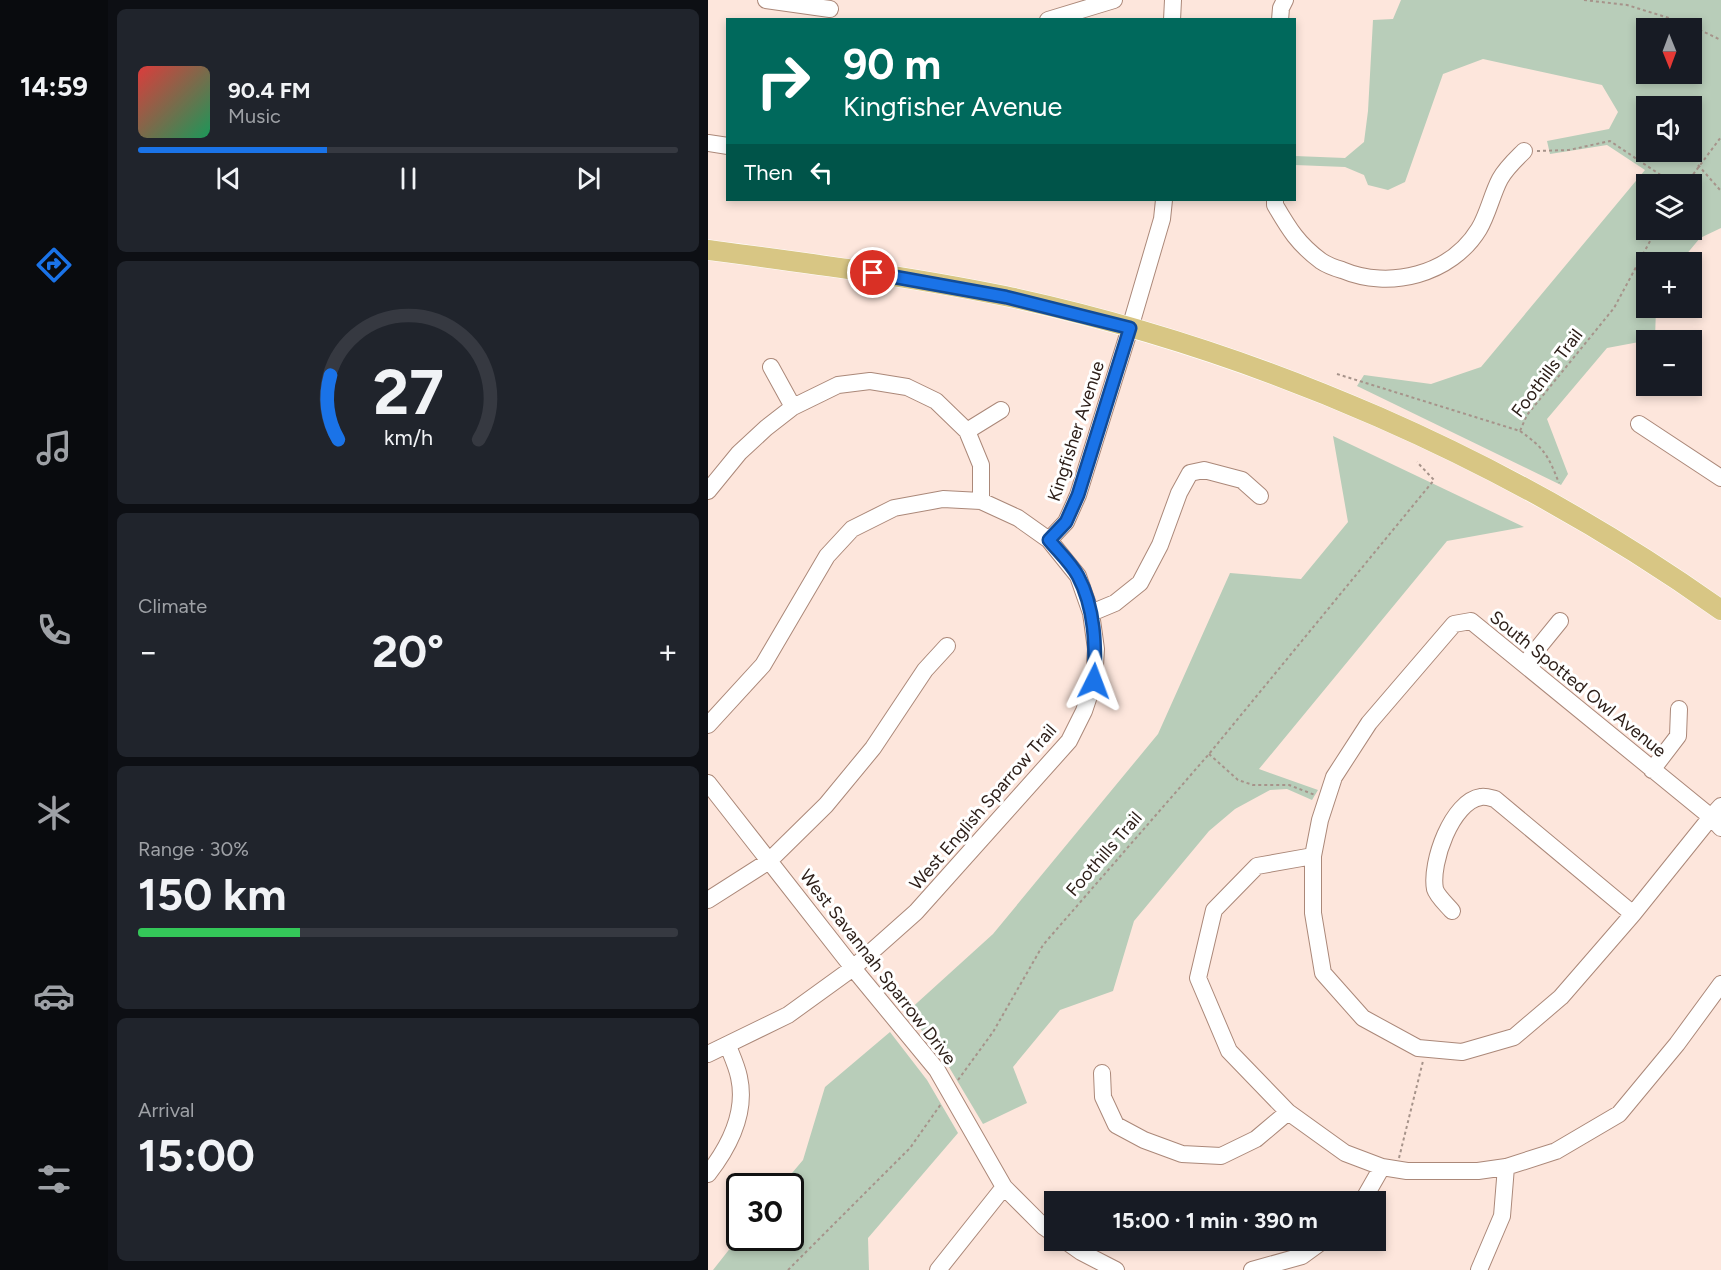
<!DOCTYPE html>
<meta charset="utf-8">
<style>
body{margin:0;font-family:Figtree,sans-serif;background:#20242c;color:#f1f3f6;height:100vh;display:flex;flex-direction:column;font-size:22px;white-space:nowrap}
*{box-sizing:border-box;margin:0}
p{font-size:20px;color:#9ea1a6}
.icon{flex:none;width:33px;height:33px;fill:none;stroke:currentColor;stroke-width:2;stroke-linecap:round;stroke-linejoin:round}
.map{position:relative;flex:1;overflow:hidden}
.panel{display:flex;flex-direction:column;gap:9px;padding:9px;background:#0d0f14;width:600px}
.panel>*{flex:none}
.guide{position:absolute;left:18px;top:18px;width:570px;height:183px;border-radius:0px;box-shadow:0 3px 9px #0003;background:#00695c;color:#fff;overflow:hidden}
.needle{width:39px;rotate:179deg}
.fabs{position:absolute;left:928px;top:18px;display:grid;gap:12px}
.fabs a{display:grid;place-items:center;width:66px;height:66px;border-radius:0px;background:#171b24;box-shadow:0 3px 9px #0003;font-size:30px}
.speed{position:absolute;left:18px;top:1173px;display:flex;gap:12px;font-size:30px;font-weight:700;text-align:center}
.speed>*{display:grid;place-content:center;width:78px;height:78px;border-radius:50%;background:#171b24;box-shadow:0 3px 9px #0003;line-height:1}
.speed .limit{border:3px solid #111;border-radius:9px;background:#fff;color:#111}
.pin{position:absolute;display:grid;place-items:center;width:51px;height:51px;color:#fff;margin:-26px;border:3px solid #fff;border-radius:50%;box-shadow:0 2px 6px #0007}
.me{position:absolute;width:66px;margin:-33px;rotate:3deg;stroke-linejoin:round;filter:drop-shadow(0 0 4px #0008)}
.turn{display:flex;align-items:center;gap:21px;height:126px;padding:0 18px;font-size:27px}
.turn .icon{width:78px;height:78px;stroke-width:2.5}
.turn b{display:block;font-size:42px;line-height:51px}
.then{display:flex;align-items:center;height:57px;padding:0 18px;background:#0003;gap:12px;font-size:22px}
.big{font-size:45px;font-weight:700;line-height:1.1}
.panel .tile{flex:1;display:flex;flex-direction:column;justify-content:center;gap:9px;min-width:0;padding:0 21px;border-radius:9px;background:#20242c}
.panel .dial{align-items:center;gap:0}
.dial svg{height:156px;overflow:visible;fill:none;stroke:#363941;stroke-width:7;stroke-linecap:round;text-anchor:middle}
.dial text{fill:#f1f3f6;stroke:none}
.song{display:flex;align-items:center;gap:18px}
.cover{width:72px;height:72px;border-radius:9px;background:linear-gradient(135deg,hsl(0 70% 55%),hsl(150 70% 35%))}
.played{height:6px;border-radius:3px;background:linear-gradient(90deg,#1a73e8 35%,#363941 35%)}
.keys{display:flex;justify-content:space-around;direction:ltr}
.heat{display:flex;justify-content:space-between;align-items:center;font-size:33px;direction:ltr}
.charge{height:9px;border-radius:4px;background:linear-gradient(90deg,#34c759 30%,#363941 0)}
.trip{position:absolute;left:336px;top:1191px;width:342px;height:60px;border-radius:0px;background:#171b24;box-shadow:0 3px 9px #0003;font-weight:700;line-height:60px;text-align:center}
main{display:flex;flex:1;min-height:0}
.tab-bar{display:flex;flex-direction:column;width:108px;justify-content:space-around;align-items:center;background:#090b0e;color:#9ea1a6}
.tab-bar .icon{width:42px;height:42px}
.tab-bar .selected{color:#1a73e8}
.tab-bar b{font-size:27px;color:#f1f3f6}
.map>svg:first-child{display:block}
.green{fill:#b8cdb9;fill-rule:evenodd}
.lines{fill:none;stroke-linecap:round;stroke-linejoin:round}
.minor-casing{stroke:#ab8879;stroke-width:18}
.major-casing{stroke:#fff;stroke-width:21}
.path{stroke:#a6938a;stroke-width:2;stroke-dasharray:3 3;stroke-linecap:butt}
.minor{stroke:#fff;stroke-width:16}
.major{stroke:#d8c684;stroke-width:20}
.route-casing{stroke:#114b97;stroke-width:15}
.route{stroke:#1a73e8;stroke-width:10}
.labels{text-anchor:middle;stroke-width:6;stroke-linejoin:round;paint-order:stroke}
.street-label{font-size:18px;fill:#2e201a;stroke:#fff}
</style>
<main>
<nav class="tab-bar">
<b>14:59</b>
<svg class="icon selected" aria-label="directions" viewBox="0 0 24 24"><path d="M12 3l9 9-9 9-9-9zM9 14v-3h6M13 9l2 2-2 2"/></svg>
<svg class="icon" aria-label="music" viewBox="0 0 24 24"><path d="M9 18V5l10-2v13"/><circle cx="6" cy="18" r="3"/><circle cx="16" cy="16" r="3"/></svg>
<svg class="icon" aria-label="phone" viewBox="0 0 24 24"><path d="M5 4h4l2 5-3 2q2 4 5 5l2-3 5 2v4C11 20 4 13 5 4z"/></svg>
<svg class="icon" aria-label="climate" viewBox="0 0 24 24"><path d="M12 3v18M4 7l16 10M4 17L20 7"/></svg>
<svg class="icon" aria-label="car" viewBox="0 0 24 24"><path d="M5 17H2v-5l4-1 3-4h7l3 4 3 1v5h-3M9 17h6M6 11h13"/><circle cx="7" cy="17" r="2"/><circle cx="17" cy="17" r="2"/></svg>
<svg class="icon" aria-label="filters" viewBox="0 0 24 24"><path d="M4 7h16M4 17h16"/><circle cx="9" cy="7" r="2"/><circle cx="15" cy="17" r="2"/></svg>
</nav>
<section class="panel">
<div class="tile">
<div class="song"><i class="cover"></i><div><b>90.4 FM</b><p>Music</p></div></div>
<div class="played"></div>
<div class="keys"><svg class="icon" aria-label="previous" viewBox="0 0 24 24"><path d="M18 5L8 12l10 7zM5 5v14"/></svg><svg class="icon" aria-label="pause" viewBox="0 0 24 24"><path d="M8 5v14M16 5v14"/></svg><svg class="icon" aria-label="next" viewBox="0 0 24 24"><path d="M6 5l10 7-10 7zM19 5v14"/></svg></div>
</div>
<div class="tile dial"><svg viewBox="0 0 100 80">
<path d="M14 69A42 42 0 1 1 86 69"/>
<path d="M14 69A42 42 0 0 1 10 36" stroke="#1a73e8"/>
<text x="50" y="56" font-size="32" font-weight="700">27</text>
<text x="50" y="72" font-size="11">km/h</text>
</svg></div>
<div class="tile"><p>Climate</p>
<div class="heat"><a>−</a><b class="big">20°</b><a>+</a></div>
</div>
<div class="tile"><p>Range · 30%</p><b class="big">150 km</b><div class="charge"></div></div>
<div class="tile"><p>Arrival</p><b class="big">15:00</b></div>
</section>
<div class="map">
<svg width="1013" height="1270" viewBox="0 0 1013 1270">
<rect width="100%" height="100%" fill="#fde6dc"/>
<path class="green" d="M 693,0 L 1013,0 L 1013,228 L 992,238 L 972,262 L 939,262 L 939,308 L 948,308 L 947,339 L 899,348 L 839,419 L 860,474 L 853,485 L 649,386 L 656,375 L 723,384 L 773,367 L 937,170 L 899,145 L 842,154 L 839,141 L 901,129 L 910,112 L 894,85 L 775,59 L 735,74 L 697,182 L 680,190 L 660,185 L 656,175 L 637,167 L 587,165 L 587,156 L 637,158 L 656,142 L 660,111 L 665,20 L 685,19 ZM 939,28 L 984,28 L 984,74 L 939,74 ZM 939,106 L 984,106 L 984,152 L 939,152 ZM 939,184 L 984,184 L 984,230 L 939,230 Z
M 625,436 L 816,527 L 739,541 L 551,769 L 610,790 L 604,800 L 579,789 L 562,790 L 527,809 L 501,831 L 426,921 L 405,991 L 352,1010 L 305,1067 L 319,1103 L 275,1124 L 235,1057 L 199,1012 L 285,934 L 450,734 L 522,573 L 593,579 L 640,522 Z
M 182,1032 L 219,1080 L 250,1133 L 160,1238 L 161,1270 L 5,1270 L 31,1237 L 82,1238 L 82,1186 L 73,1186 L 95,1160 L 117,1087 Z"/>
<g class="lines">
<defs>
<path id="minor" d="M 58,0 L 122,9
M 340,20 L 406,0
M 464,20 L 465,0
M 572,20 L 573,8 L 577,0
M 0,143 L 20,146
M 567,200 L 567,205 C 581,229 590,244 613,261 C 619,265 627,268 634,270 C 681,290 743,275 771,229 C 780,214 784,194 792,179 C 798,168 808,159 816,151
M 63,367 L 85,407
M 931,424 L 1013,478
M 259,431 L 293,410
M 0,491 L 31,453 L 58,428 L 85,407 L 130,385 L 162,381 L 199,387 L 228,401 L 259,431 L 273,465 L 273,501
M 341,540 L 358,522 L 370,495 L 422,328 L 454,219 L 456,200
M 383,613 L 407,603 L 432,583 L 452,545 L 471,493 L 482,473 L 496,470 L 534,480 L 552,496
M 817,664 L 852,621
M 0,725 L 55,665 L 119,556 L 144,529 L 186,508 L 235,499 L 273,501 L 310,518 L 341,540 L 370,576 L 383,613 L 388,649 L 386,681 L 376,711 L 361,741 L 208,912 L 145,968 L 80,1015 L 0,1054
M 944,770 L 970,736 L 971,709
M 0,783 L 145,968 L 229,1070 L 296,1187 L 336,1227 L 346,1234
M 1013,806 L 1003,817 L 925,914 L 853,997 L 806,1037 L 754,1052 L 710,1048 L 655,1018 L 615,973 L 605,913 L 605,856 L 612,820 L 626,777 L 661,723 L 746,624 L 763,621 L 1003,817 L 1013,828
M 605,856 L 549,866 L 506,910 L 490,978 L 521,1051 L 580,1112 L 637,1153 L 674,1167 L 699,1171 L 770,1171 L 798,1167 L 848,1151 L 911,1114 L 969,1044 L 1013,984
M 0,900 L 61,861 L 118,805 L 165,748 L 217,670 L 239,646
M 744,911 C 739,905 729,896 727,889 C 722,863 744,801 773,797 C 777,796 783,798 787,799 L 925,914
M 394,1073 L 395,1097 L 408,1125 L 436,1140 L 474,1154 L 513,1156 L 548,1139 L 580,1112
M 0,1174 C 21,1147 39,1113 31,1077 C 29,1067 24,1056 20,1046
M 654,1202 L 674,1167
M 356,1240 L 373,1252 L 408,1270
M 230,1270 L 296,1187
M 544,1270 L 594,1256 L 616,1240
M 771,1270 L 794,1216 L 798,1167"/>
<path id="major" d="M 0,250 C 99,263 199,276 297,296 C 550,350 802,460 1013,610"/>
</defs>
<use href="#minor" class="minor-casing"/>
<use href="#major" class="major-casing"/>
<path class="path" d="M 876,0 L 919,5 L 977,23 L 1013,40
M 829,151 L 861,150 L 902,141 L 960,180 L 971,184
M 990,165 L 1013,191
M 978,184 L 1013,137
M 629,374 L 812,431 L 819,415 L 906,308 L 948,230
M 812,431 C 836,448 840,455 851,483
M 501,754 L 530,780 L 545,785 L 581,785 L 607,795
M 250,1080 L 285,1032 L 335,945 L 501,754 L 726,480 L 709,462
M 691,1158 L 715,1061
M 80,1270 L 202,1148 L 233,1104"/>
<use href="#minor" class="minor"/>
<use href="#major" class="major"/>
</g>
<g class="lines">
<defs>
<path id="route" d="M 165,273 L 298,297 L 422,328 L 370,495 L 358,522 L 341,540 C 350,551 363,563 370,576 C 387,608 388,646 386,681"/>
</defs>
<use href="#route" class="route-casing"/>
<use href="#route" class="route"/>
</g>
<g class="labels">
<g class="street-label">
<text transform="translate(839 373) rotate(-53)" y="6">Foothills Trail</text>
<text transform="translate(368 431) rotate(-72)" y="6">Kingfisher Avenue</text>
<text transform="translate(870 684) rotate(39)" y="6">South Spotted Owl Avenue</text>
<text transform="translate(275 807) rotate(-49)" y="6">West English Sparrow Trail</text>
<text transform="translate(396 854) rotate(-49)" y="6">Foothills Trail</text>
<text transform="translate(170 967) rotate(52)" y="6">West Savannah Sparrow Drive</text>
</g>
</g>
</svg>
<div class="fabs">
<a><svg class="needle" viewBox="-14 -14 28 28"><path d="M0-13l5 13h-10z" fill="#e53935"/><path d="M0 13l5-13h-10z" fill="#9ea1a6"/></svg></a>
<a><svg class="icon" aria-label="sound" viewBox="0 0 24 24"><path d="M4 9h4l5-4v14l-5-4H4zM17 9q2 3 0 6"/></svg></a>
<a><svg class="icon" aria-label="layers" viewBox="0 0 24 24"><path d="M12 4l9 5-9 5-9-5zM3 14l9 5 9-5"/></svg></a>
<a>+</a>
<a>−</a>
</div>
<div class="speed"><div class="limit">30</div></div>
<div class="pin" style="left:165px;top:273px;background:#d93025"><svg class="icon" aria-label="arrive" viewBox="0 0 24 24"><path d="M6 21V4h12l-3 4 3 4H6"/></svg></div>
<svg class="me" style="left:386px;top:681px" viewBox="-20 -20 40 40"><path d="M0-17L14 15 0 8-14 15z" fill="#1a73e8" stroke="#fff" stroke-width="4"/></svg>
<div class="trip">15:00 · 1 min · 390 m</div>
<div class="guide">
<div class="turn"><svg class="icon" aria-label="right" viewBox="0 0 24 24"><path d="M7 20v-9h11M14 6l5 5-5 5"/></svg><div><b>90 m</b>Kingfisher Avenue</div></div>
<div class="then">Then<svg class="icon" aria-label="left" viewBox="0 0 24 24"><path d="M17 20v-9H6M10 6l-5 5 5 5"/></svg></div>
</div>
</div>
</main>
